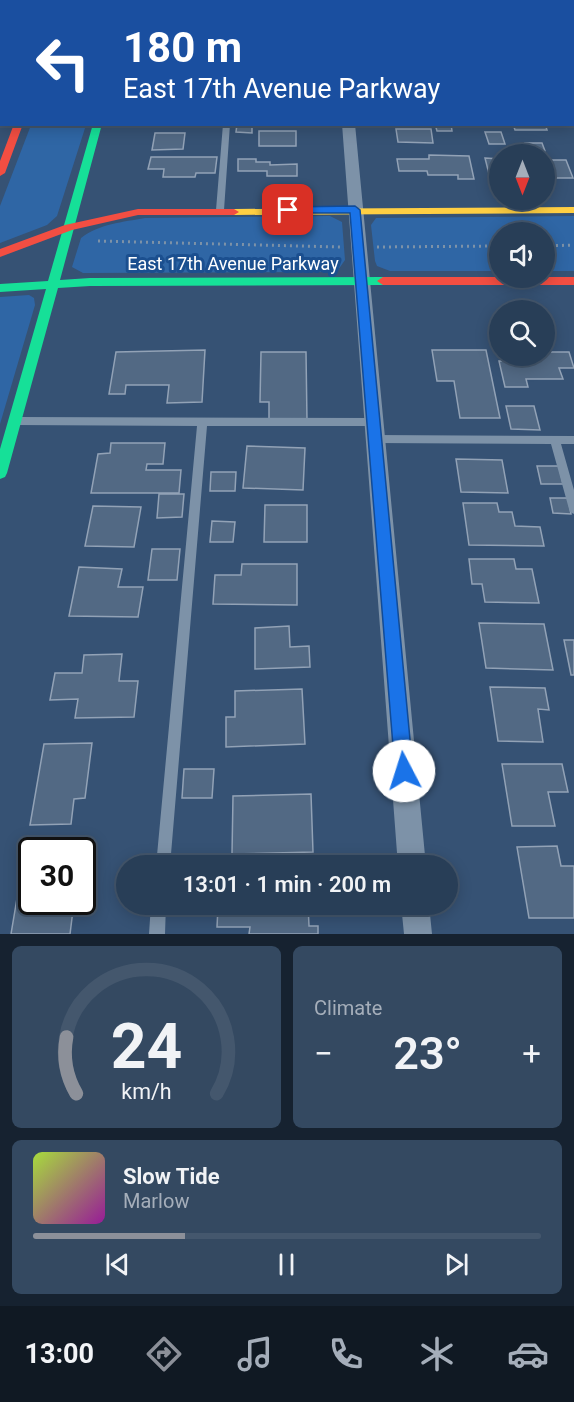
<!DOCTYPE html>
<meta charset="utf-8">
<style>
body{margin:0;font-family:Roboto,sans-serif;background:#344961;color:#f1f3f6;height:100vh;display:flex;flex-direction:column;font-size:22px;white-space:nowrap}
*{box-sizing:border-box;margin:0}
p{font-size:20px;color:#a5aeba}
.icon{flex:none;width:33px;height:33px;fill:none;stroke:currentColor;stroke-width:2;stroke-linecap:round;stroke-linejoin:round}
.map{position:relative;height:934px;overflow:hidden}
.side{display:flex;flex-direction:column;gap:12px;padding:12px;background:#162230;flex:1}
.side>*{flex:none}
.top-card{position:absolute;left:0px;top:0px;width:574px;height:126px;box-shadow:0 3px 15px #0003,0 0 0 2px #44576d;background:#1a4fa0;color:#fff;overflow:hidden}
.needle{width:39px;rotate:180deg}
.buttons{position:absolute;left:489px;top:144px;display:grid;gap:12px}
.buttons a{display:grid;place-items:center;width:66px;height:66px;border-radius:50%;background:#283e57;box-shadow:0 3px 15px #0003,0 0 0 2px #44576d;font-size:30px}
.speed{position:absolute;left:18px;top:837px;display:flex;gap:12px;font-size:30px;font-weight:700;text-align:center}
.speed>*{display:grid;place-content:center;width:78px;height:78px;border-radius:50%;background:#283e57;box-shadow:0 3px 15px #0003,0 0 0 2px #44576d;line-height:1}
.speed .limit{border:3px solid #111;border-radius:9px;background:#fff;color:#111}
.pin{position:absolute;display:grid;place-items:center;width:51px;height:51px;color:#fff;margin:-26px;border-radius:12px;box-shadow:0 3px 9px #0006}
.me{position:absolute;width:66px;margin:-33px;rotate:355deg;stroke-linejoin:round;filter:drop-shadow(0 0 4px #0008)}
.turn{display:flex;align-items:center;gap:21px;height:126px;padding:0 24px;font-size:27px}
.turn .icon{width:78px;height:78px;stroke-width:2.5}
.turn b{display:block;font-size:42px;line-height:51px}
.big{font-size:45px;font-weight:600;line-height:1.1}
.side .card{flex:1;display:flex;flex-direction:column;justify-content:center;gap:9px;min-width:0;padding:0 21px;border-radius:9px;background:#344961}
.side .dial{align-items:center;gap:0}
.dial svg{height:156px;overflow:visible;fill:none;stroke:#44576d;stroke-width:7;stroke-linecap:round;text-anchor:middle}
.dial text{fill:#f1f3f6;stroke:none}
.song{display:flex;align-items:center;gap:18px}
.cover{width:72px;height:72px;border-radius:9px;background:linear-gradient(135deg,hsl(80 70% 55%),hsl(300 70% 35%))}
.played{height:6px;border-radius:3px;background:linear-gradient(90deg,#8c9099 30%,#44576d 30%)}
.keys{display:flex;justify-content:space-around;direction:ltr}
.heat{display:flex;justify-content:space-between;align-items:center;font-size:33px;direction:ltr}
.side .tiles{flex:1;display:grid;gap:12px;grid-template-columns:1fr 1fr}
.card:last-child{grid-column:span 2}
.trip{position:absolute;left:116px;top:855px;width:342px;height:60px;border-radius:30px;background:#283e57;box-shadow:0 3px 15px #0003,0 0 0 2px #44576d;font-weight:600;line-height:60px;text-align:center}
.tabs{display:flex;height:96px;justify-content:space-around;align-items:center;background:#101923;color:#a5aeba}
.tabs .icon{width:42px;height:42px}
.tabs .current{color:#8c9099}
.tabs b{font-size:27px;color:#f1f3f6}
.map>svg:first-child{display:block}
.green{fill:#2f66a5}
.building{fill:#526984;stroke:#92a2b6;stroke-width:1.5}
.lines{fill:none;stroke-linecap:round;stroke-linejoin:round}
.path{stroke:#7d92a8;stroke-width:3;stroke-dasharray:2 4;stroke-linecap:butt}
.lane{fill:#7d92a8;fill-rule:evenodd}
.street{fill:#7d92a8;fill-rule:evenodd}
.fast{fill:#16e098;fill-rule:evenodd}
.slow{fill:#ffcf43;fill-rule:evenodd}
.jam{fill:#f24e42;fill-rule:evenodd}
.route{fill:#1a73e8;stroke:#114b97;stroke-width:1.5}
.labels{text-anchor:middle;stroke-width:6;stroke-linejoin:round;paint-order:stroke}
.street-label{font-size:18px;fill:#fff;stroke:#1b4f8f}
</style>
<div class="map">
<svg width="574" height="934" viewBox="0 0 574 934">
<rect width="100%" height="100%" fill="#365274"/>
<path class="green" d="M 31,125 L 86,125 L 57,216 L 47,225 L 0,243 L 0,206 Z
M 330,216 L 342,222 L 345,260 L 338,270 L 329,272 L 83,273 L 72,267 L 81,238 C 99,224 123,222 145,218 Z
M 574,216 L 574,271 L 545,271 L 544,232 L 500,232 L 499,271 L 390,271 L 377,266 L 375,261 L 371,225 L 376,218 Z
M 29,295 L 34,298 L 35,305 L 0,424 L 0,297 Z"/>
<path class="building" d="M 237,124 L 252,124 L 252,133 L 236,132 Z
M 435,124 L 451,124 L 452,131 L 437,131 Z
M 513,124 L 545,124 L 547,130 L 515,130 Z
M 396,129 L 431,129 L 433,143 L 398,142 Z
M 259,131 L 296,131 L 296,146 L 259,146 Z
M 485,132 L 501,132 L 505,144 L 489,144 Z
M 155,133 L 185,133 L 183,149 L 152,150 Z
M 525,143 L 542,143 L 545,151 L 528,151 Z
M 429,155 L 469,156 L 474,179 L 458,179 L 458,175 L 428,175 L 427,171 L 399,171 L 397,159 L 429,159 Z
M 151,157 L 217,157 L 215,173 L 196,173 L 195,177 L 163,177 L 164,169 L 148,169 Z
M 485,158 L 500,159 L 500,178 L 490,178 Z
M 238,159 L 256,159 L 256,162 L 270,162 L 270,165 L 297,164 L 297,176 L 267,176 L 267,171 L 238,171 Z
M 544,160 L 566,160 L 573,178 L 544,178 Z
M 205,350 L 202,402 L 167,403 L 169,385 L 126,385 L 125,394 L 109,394 L 116,352 Z
M 432,350 L 486,350 L 500,418 L 460,418 L 454,381 L 437,381 Z
M 261,352 L 306,352 L 307,421 L 269,421 L 269,402 L 260,402 Z
M 544,352 L 569,352 L 574,368 L 559,368 L 563,379 L 526,379 L 528,387 L 505,387 L 499,361 L 519,361 L 518,356 L 544,356 Z
M 506,406 L 534,406 L 540,430 L 511,429 Z
M 111,443 L 165,443 L 163,464 L 147,464 L 146,470 L 181,470 L 179,493 L 91,493 L 98,454 L 110,453 Z
M 247,446 L 305,448 L 303,490 L 243,488 Z
M 456,459 L 502,460 L 508,493 L 461,492 Z
M 537,466 L 559,466 L 563,484 L 541,484 Z
M 211,472 L 236,472 L 235,491 L 210,491 Z
M 159,494 L 184,494 L 182,517 L 157,518 Z
M 550,498 L 568,498 L 571,514 L 553,513 Z
M 463,503 L 497,503 L 499,512 L 512,512 L 515,526 L 540,527 L 544,546 L 469,545 Z
M 265,505 L 307,505 L 307,542 L 264,542 Z
M 93,506 L 141,507 L 134,547 L 85,546 Z
M 212,521 L 235,522 L 233,542 L 210,542 Z
M 152,549 L 180,549 L 177,580 L 148,580 Z
M 469,559 L 514,559 L 516,569 L 532,569 L 539,603 L 485,602 L 482,584 L 472,584 Z
M 242,564 L 297,564 L 297,605 L 213,604 L 215,575 L 241,575 Z
M 79,567 L 122,569 L 118,587 L 143,587 L 138,617 L 69,616 Z
M 479,623 L 544,624 L 553,670 L 486,668 Z
M 289,626 L 290,647 L 309,646 L 310,667 L 255,669 L 255,628 Z
M 564,640 L 574,640 L 574,675 L 571,675 Z
M 122,654 L 119,681 L 138,681 L 134,717 L 75,718 L 78,699 L 50,700 L 55,673 L 82,673 L 84,655 Z
M 490,687 L 545,688 L 549,710 L 538,709 L 543,742 L 498,741 Z
M 302,689 L 305,744 L 226,747 L 226,717 L 235,717 L 235,691 Z
M 92,743 L 85,798 L 74,799 L 71,824 L 30,825 L 44,744 Z
M 502,764 L 562,764 L 568,792 L 548,792 L 555,826 L 512,826 Z
M 184,769 L 214,769 L 212,798 L 182,798 Z
M 311,794 L 313,852 L 232,854 L 233,796 Z
M 81,843 L 80,850 L 32,850 L 32,902 L 74,902 L 70,934 L 11,934 L 26,845 Z
M 557,846 L 561,866 L 574,866 L 574,918 L 529,918 L 517,847 Z
M 247,904 L 308,904 L 309,926 L 318,926 L 318,934 L 249,934 L 250,927 L 217,927 L 218,907 L 247,907 Z"/>
<g class="lines">
<path class="path" d="M 98,241 L 340,247
M 544,246 L 574,245
M 377,247 L 500,246"/>
<path class="lane" d="M 234,0 L 240,0 L 240,2 L 234,2 Z
M 223,124 L 230,124 L 224,210 L 220,212 L 216,210 Z
M 15,417 L 373,418 L 378,422 L 373,426 L 207,426 L 170,866 L 156,866 L 197,426 L 15,425 L 10,421 Z
M 375,435 L 574,436 L 574,444 L 561,444 L 574,490 L 574,514 L 570,512 L 569,509 L 551,444 L 375,443 L 371,442 L 370,439 L 371,436 Z
M 151,904 L 166,904 L 165,934 L 149,934 Z"/>
<path class="street" d="M 332,0 L 342,0 L 342,2 L 332,2 Z
M 533,0 L 543,0 L 544,2 L 533,2 Z
M 0,73 L 2,73 L 2,81 L 0,81 Z
M 573,75 L 574,76 L 574,85 L 573,84 Z
M 342,124 L 355,124 L 426,866 L 398,866 Z
M 401,904 L 429,904 L 432,934 L 404,934 Z"/>
<path class="fast" d="M 69,0 L 77,0 L 69,2 Z
M 93,124 L 102,124 L 60,280 L 90,278 L 383,277 L 389,281 L 383,285 L 90,286 L 58,288 L 7,473 L 5,477 L 0,479 L 0,449 L 46,289 L 0,292 L 0,284 L 48,281 Z"/>
<path class="slow" d="M 129,0 L 137,0 L 137,2 L 129,2 Z
M 574,207 L 574,213 L 234,215 L 229,212 L 234,209 Z"/>
<path class="jam" d="M 14,124 L 23,124 L 5,173 L 0,176 L 0,161 Z
M 138,209 L 234,209 L 239,212 L 234,215 L 138,215 L 72,230 L 0,257 L 0,249 L 65,225 Z
M 383,277 L 574,277 L 574,285 L 383,285 L 377,281 Z"/>
</g>
<path class="route" d="M 355,206 L 360,210 L 413,771 L 410,777 L 404,780 L 397,777 L 395,771 L 350,213 L 288,213 L 283,210 L 288,207 Z"/>
<g class="labels">
<g class="street-label">
<text x="233" y="270">East 17th Avenue Parkway</text>
</g>
</g>
</svg>
<div class="buttons">
<a><svg class="needle" viewBox="-14 -14 28 28"><path d="M0-13l5 13h-10z" fill="#e53935"/><path d="M0 13l5-13h-10z" fill="#a5aeba"/></svg></a>
<a><svg class="icon" aria-label="sound" viewBox="0 0 24 24"><path d="M4 9h4l5-4v14l-5-4H4zM17 9q2 3 0 6"/></svg></a>
<a><svg class="icon" aria-label="search" viewBox="0 0 24 24"><circle cx="10" cy="10" r="6"/><path d="M15 15l6 6"/></svg></a>
</div>
<div class="speed"><div class="limit">30</div></div>
<div class="pin" style="left:288px;top:210px;background:#d93025"><svg class="icon" aria-label="arrive" viewBox="0 0 24 24"><path d="M6 21V4h12l-3 4 3 4H6"/></svg></div>
<svg class="me" style="left:404px;top:771px" viewBox="-20 -20 40 40"><circle r="19" fill="#fff"/><path d="M0-13L10 11 0 6-10 11z" fill="#1a73e8"/></svg>
<div class="trip">13:01 · 1 min · 200 m</div>
<div class="top-card">
<div class="turn"><svg class="icon" aria-label="left" viewBox="0 0 24 24"><path d="M17 20v-9H6M10 6l-5 5 5 5"/></svg><div><b>180 m</b>East 17th Avenue Parkway</div></div>
</div>
</div>
<section class="side">
<div class="tiles">
<div class="card dial"><svg viewBox="0 0 100 80">
<path d="M14 69A42 42 0 1 1 86 69"/>
<path d="M14 69A42 42 0 0 1 9 40" stroke="#8c9099"/>
<text x="50" y="56" font-size="32" font-weight="700">24</text>
<text x="50" y="72" font-size="11">km/h</text>
</svg></div>
<div class="card"><p>Climate</p>
<div class="heat"><a>−</a><b class="big">23°</b><a>+</a></div>
</div>
<div class="card">
<div class="song"><i class="cover"></i><div><b>Slow Tide</b><p>Marlow</p></div></div>
<div class="played"></div>
<div class="keys"><svg class="icon" aria-label="previous" viewBox="0 0 24 24"><path d="M18 5L8 12l10 7zM5 5v14"/></svg><svg class="icon" aria-label="pause" viewBox="0 0 24 24"><path d="M8 5v14M16 5v14"/></svg><svg class="icon" aria-label="next" viewBox="0 0 24 24"><path d="M6 5l10 7-10 7zM19 5v14"/></svg></div>
</div>
</div>
</section>
<nav class="tabs">
<b>13:00</b>
<svg class="icon current" aria-label="directions" viewBox="0 0 24 24"><path d="M12 3l9 9-9 9-9-9zM9 14v-3h6M13 9l2 2-2 2"/></svg>
<svg class="icon" aria-label="music" viewBox="0 0 24 24"><path d="M9 18V5l10-2v13"/><circle cx="6" cy="18" r="3"/><circle cx="16" cy="16" r="3"/></svg>
<svg class="icon" aria-label="phone" viewBox="0 0 24 24"><path d="M5 4h4l2 5-3 2q2 4 5 5l2-3 5 2v4C11 20 4 13 5 4z"/></svg>
<svg class="icon" aria-label="climate" viewBox="0 0 24 24"><path d="M12 3v18M4 7l16 10M4 17L20 7"/></svg>
<svg class="icon" aria-label="car" viewBox="0 0 24 24"><path d="M5 17H2v-5l4-1 3-4h7l3 4 3 1v5h-3M9 17h6M6 11h13"/><circle cx="7" cy="17" r="2"/><circle cx="17" cy="17" r="2"/></svg>
</nav>
